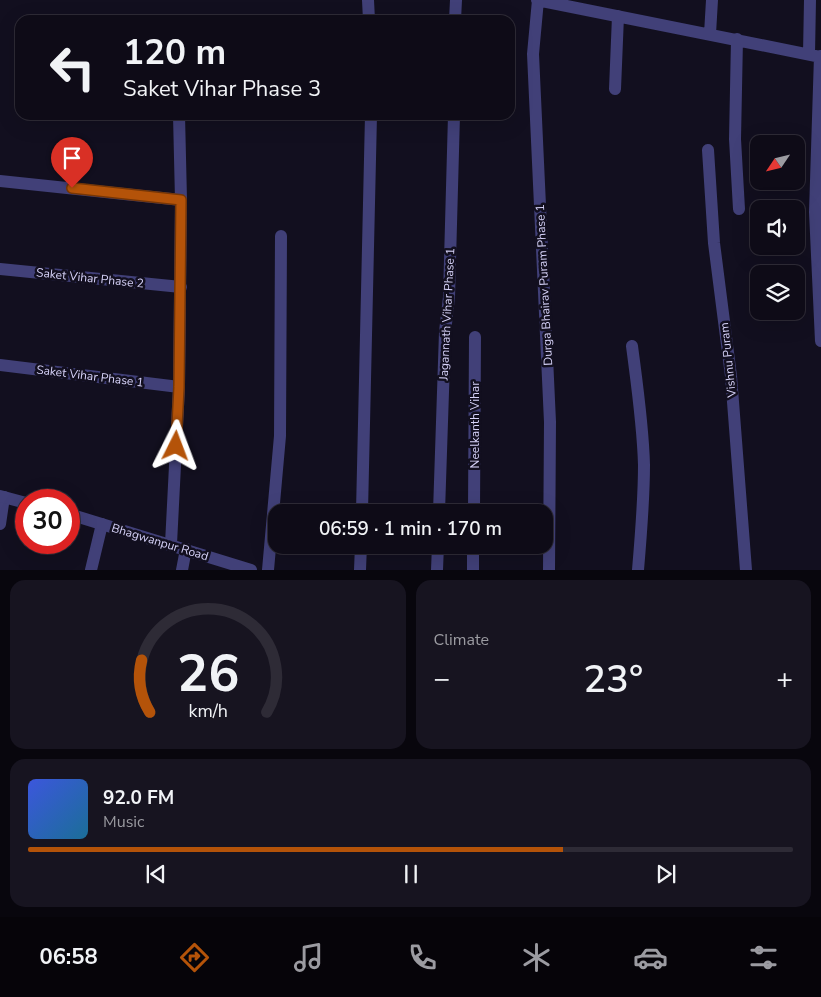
<!DOCTYPE html>
<meta charset="utf-8">
<style>
body{margin:0;font-family:"Nunito Sans",sans-serif;background:#171420;color:#f1f3f6;height:100vh;display:flex;flex-direction:column;font-size:19px;white-space:nowrap}
*{box-sizing:border-box;margin:0}
p{font-size:16px;color:#9b9ba1}
.icon{flex:none;width:28px;height:28px;fill:none;stroke:currentColor;stroke-width:2;stroke-linecap:round;stroke-linejoin:round}
.map{position:relative;height:570px;overflow:hidden}
.details{display:flex;flex-direction:column;gap:10px;padding:10px;background:#08060d;flex:1}
.details>*{flex:none}
.top-card{position:absolute;left:15px;top:15px;width:500px;height:105px;border-radius:15px;box-shadow:0 5px 20px #0002,0 0 0 1px #2e2b36;background:#0e0b17;color:#f1f3f6;overflow:hidden}
.needle{width:32px;rotate:235deg}
.fabs{position:absolute;left:750px;top:135px;display:grid;gap:10px}
.fabs a{display:grid;place-items:center;width:55px;height:55px;border-radius:10px;background:#0e0b17;box-shadow:0 5px 20px #0002,0 0 0 1px #2e2b36;font-size:25px}
.speed{position:absolute;left:15px;top:489px;display:flex;gap:10px;font-size:25px;font-weight:700;text-align:center}
.speed>*{display:grid;place-content:center;width:65px;height:65px;border-radius:50%;background:#0e0b17;box-shadow:0 5px 20px #0002,0 0 0 1px #2e2b36;line-height:1}
.speed .limit{border:8px solid #d22;background:#fff;color:#111}
.pin{position:absolute;display:grid;place-items:center;width:42px;height:42px;color:#fff;margin:-51px -21px;border-radius:50% 50% 50% 0;rotate:-45deg;box-shadow:0 0 5px #0007}
.pin .icon{rotate:45deg}
.me{position:absolute;width:55px;margin:-28px;rotate:3deg;stroke-linejoin:round;filter:drop-shadow(0 0 4px #0008)}
.turn{display:flex;align-items:center;gap:18px;height:105px;padding:0 25px;font-size:22px}
.turn .icon{width:65px;height:65px;stroke-width:2.5}
.turn b{display:block;font-size:35px;line-height:42px}
.big{font-size:38px;font-weight:600;line-height:1.1}
.details .widget{flex:1;display:flex;flex-direction:column;justify-content:center;gap:8px;min-width:0;padding:0 18px;border-radius:15px;background:#171420}
.details .dial{align-items:center;gap:0}
.dial svg{height:130px;overflow:visible;fill:none;stroke:#2e2b36;stroke-width:7;stroke-linecap:round;text-anchor:middle}
.dial text{fill:#f1f3f6;stroke:none}
.song{display:flex;align-items:center;gap:15px}
.cover{width:60px;height:60px;border-radius:8px;background:linear-gradient(135deg,hsl(230 70% 55%),hsl(200 70% 35%))}
.played{height:5px;border-radius:2px;background:linear-gradient(90deg,#b45309 70%,#2e2b36 70%)}
.keys{display:flex;justify-content:space-around;direction:ltr}
.heat{display:flex;justify-content:space-between;align-items:center;font-size:28px;direction:ltr}
.details .tiles{flex:1;display:grid;gap:10px;grid-template-columns:1fr 1fr}
.widget:last-child{grid-column:span 2}
.trip{position:absolute;left:268px;top:504px;width:285px;height:50px;border-radius:15px;background:#0e0b17;box-shadow:0 5px 20px #0002,0 0 0 1px #2e2b36;font-weight:600;line-height:50px;text-align:center}
.tab-bar{display:flex;height:80px;justify-content:space-around;align-items:center;background:#060409;color:#9b9ba1}
.tab-bar .icon{width:35px;height:35px}
.tab-bar .on{color:#b45309}
.tab-bar b{font-size:22px;color:#f1f3f6}
.map>svg:first-child{display:block}
.lines{fill:none;stroke-linecap:round;stroke-linejoin:round}
.minor{stroke:#414078;stroke-width:12}
.tertiary{stroke:#414078;stroke-width:12}
.route-casing{stroke:#753606;stroke-width:12}
.route{stroke:#b45309;stroke-width:9}
.labels{text-anchor:middle;stroke-width:5;stroke-linejoin:round;paint-order:stroke}
.street-label{font-size:12px;fill:#d7d3f9;stroke:#120f1f}
</style>
<div class="map">
<svg width="821" height="570" viewBox="0 0 821 570">
<rect width="100%" height="100%" fill="#120f1f"/>
<g class="lines">
<path class="minor" d="M 368,0 L 369,20
M 537,0 L 821,57
M 538,0 L 533,54 L 550,422 L 549,570
M 455,20 L 456,0
M 710,34 L 712,0
M 737,39 L 735,139 L 739,209
M 809,54 L 810,0
M 820,56 L 815,212 L 821,341
M 615,89 L 618,16
M 708,150 L 714,243 L 731,376 L 746,570
M 0,181 L 181,200
M 0,269 L 181,287
M 632,346 C 637,385 643,425 644,465 C 644,500 641,535 638,570
M 0,365 L 179,387
M 362,512 L 371,115
M 439,512 L 445,332 L 449,297 L 454,115
M 474,512 L 475,337
M 0,524 L 4,497
M 171,544 L 179,387 L 181,200 L 179,115
M 91,570 L 102,524
M 182,570 L 186,549
M 268,570 L 280,436 L 281,236
M 360,570 L 361,545
M 437,570 L 438,545
M 473,570 L 473,545"/>
<path class="tertiary" d="M 0,496 L 26,503
M 69,514 L 251,570"/>
</g>
<g class="lines">
<defs>
<path id="route" d="M 72,188 L 181,200 L 179,387 L 176,446"/>
</defs>
<use href="#route" class="route-casing"/>
<use href="#route" class="route"/>
</g>
<g class="labels">
<g class="street-label">
<text transform="translate(90 278) rotate(6)" y="4">Saket Vihar Phase 2</text>
<text transform="translate(544 285) rotate(-93)" y="4">Durga Bhairav Puram Phase 1</text>
<text transform="translate(447 314) rotate(-87)" y="4">Jagannath Vihar Phase 1</text>
<text transform="translate(728 360) rotate(-96)" y="4">Vishnu Puram</text>
<text transform="translate(90 376) rotate(7)" y="4">Saket Vihar Phase 1</text>
<text transform="translate(475 425) rotate(-90)" y="4">Neelkanth Vihar</text>
<text transform="translate(160 542) rotate(17)" y="4">Bhagwanpur Road</text>
</g>
</g>
</svg>
<div class="fabs">
<a><svg class="needle" viewBox="-14 -14 28 28"><path d="M0-13l5 13h-10z" fill="#e53935"/><path d="M0 13l5-13h-10z" fill="#9b9ba1"/></svg></a>
<a><svg class="icon" aria-label="sound" viewBox="0 0 24 24"><path d="M4 9h4l5-4v14l-5-4H4zM17 9q2 3 0 6"/></svg></a>
<a><svg class="icon" aria-label="layers" viewBox="0 0 24 24"><path d="M12 4l9 5-9 5-9-5zM3 14l9 5 9-5"/></svg></a>
</div>
<div class="speed"><div class="limit">30</div></div>
<div class="pin" style="left:72px;top:188px;background:#d93025"><svg class="icon" aria-label="arrive" viewBox="0 0 24 24"><path d="M6 21V4h12l-3 4 3 4H6"/></svg></div>
<svg class="me" style="left:176px;top:446px" viewBox="-20 -20 40 40"><path d="M0-17L14 15 0 8-14 15z" fill="#b45309" stroke="#fff" stroke-width="4"/></svg>
<div class="trip">06:59 · 1 min · 170 m</div>
<div class="top-card">
<div class="turn"><svg class="icon" aria-label="left" viewBox="0 0 24 24"><path d="M17 20v-9H6M10 6l-5 5 5 5"/></svg><div><b>120 m</b>Saket Vihar Phase 3</div></div>
</div>
</div>
<section class="details">
<div class="tiles">
<div class="widget dial"><svg viewBox="0 0 100 80">
<path d="M14 69A42 42 0 1 1 86 69"/>
<path d="M14 69A42 42 0 0 1 9 37" stroke="#b45309"/>
<text x="50" y="56" font-size="32" font-weight="700">26</text>
<text x="50" y="72" font-size="11">km/h</text>
</svg></div>
<div class="widget"><p>Climate</p>
<div class="heat"><a>−</a><b class="big">23°</b><a>+</a></div>
</div>
<div class="widget">
<div class="song"><i class="cover"></i><div><b>92.0 FM</b><p>Music</p></div></div>
<div class="played"></div>
<div class="keys"><svg class="icon" aria-label="previous" viewBox="0 0 24 24"><path d="M18 5L8 12l10 7zM5 5v14"/></svg><svg class="icon" aria-label="pause" viewBox="0 0 24 24"><path d="M8 5v14M16 5v14"/></svg><svg class="icon" aria-label="next" viewBox="0 0 24 24"><path d="M6 5l10 7-10 7zM19 5v14"/></svg></div>
</div>
</div>
</section>
<nav class="tab-bar">
<b>06:58</b>
<svg class="icon on" aria-label="directions" viewBox="0 0 24 24"><path d="M12 3l9 9-9 9-9-9zM9 14v-3h6M13 9l2 2-2 2"/></svg>
<svg class="icon" aria-label="music" viewBox="0 0 24 24"><path d="M9 18V5l10-2v13"/><circle cx="6" cy="18" r="3"/><circle cx="16" cy="16" r="3"/></svg>
<svg class="icon" aria-label="phone" viewBox="0 0 24 24"><path d="M5 4h4l2 5-3 2q2 4 5 5l2-3 5 2v4C11 20 4 13 5 4z"/></svg>
<svg class="icon" aria-label="climate" viewBox="0 0 24 24"><path d="M12 3v18M4 7l16 10M4 17L20 7"/></svg>
<svg class="icon" aria-label="car" viewBox="0 0 24 24"><path d="M5 17H2v-5l4-1 3-4h7l3 4 3 1v5h-3M9 17h6M6 11h13"/><circle cx="7" cy="17" r="2"/><circle cx="17" cy="17" r="2"/></svg>
<svg class="icon" aria-label="filters" viewBox="0 0 24 24"><path d="M4 7h16M4 17h16"/><circle cx="9" cy="7" r="2"/><circle cx="15" cy="17" r="2"/></svg>
</nav>
